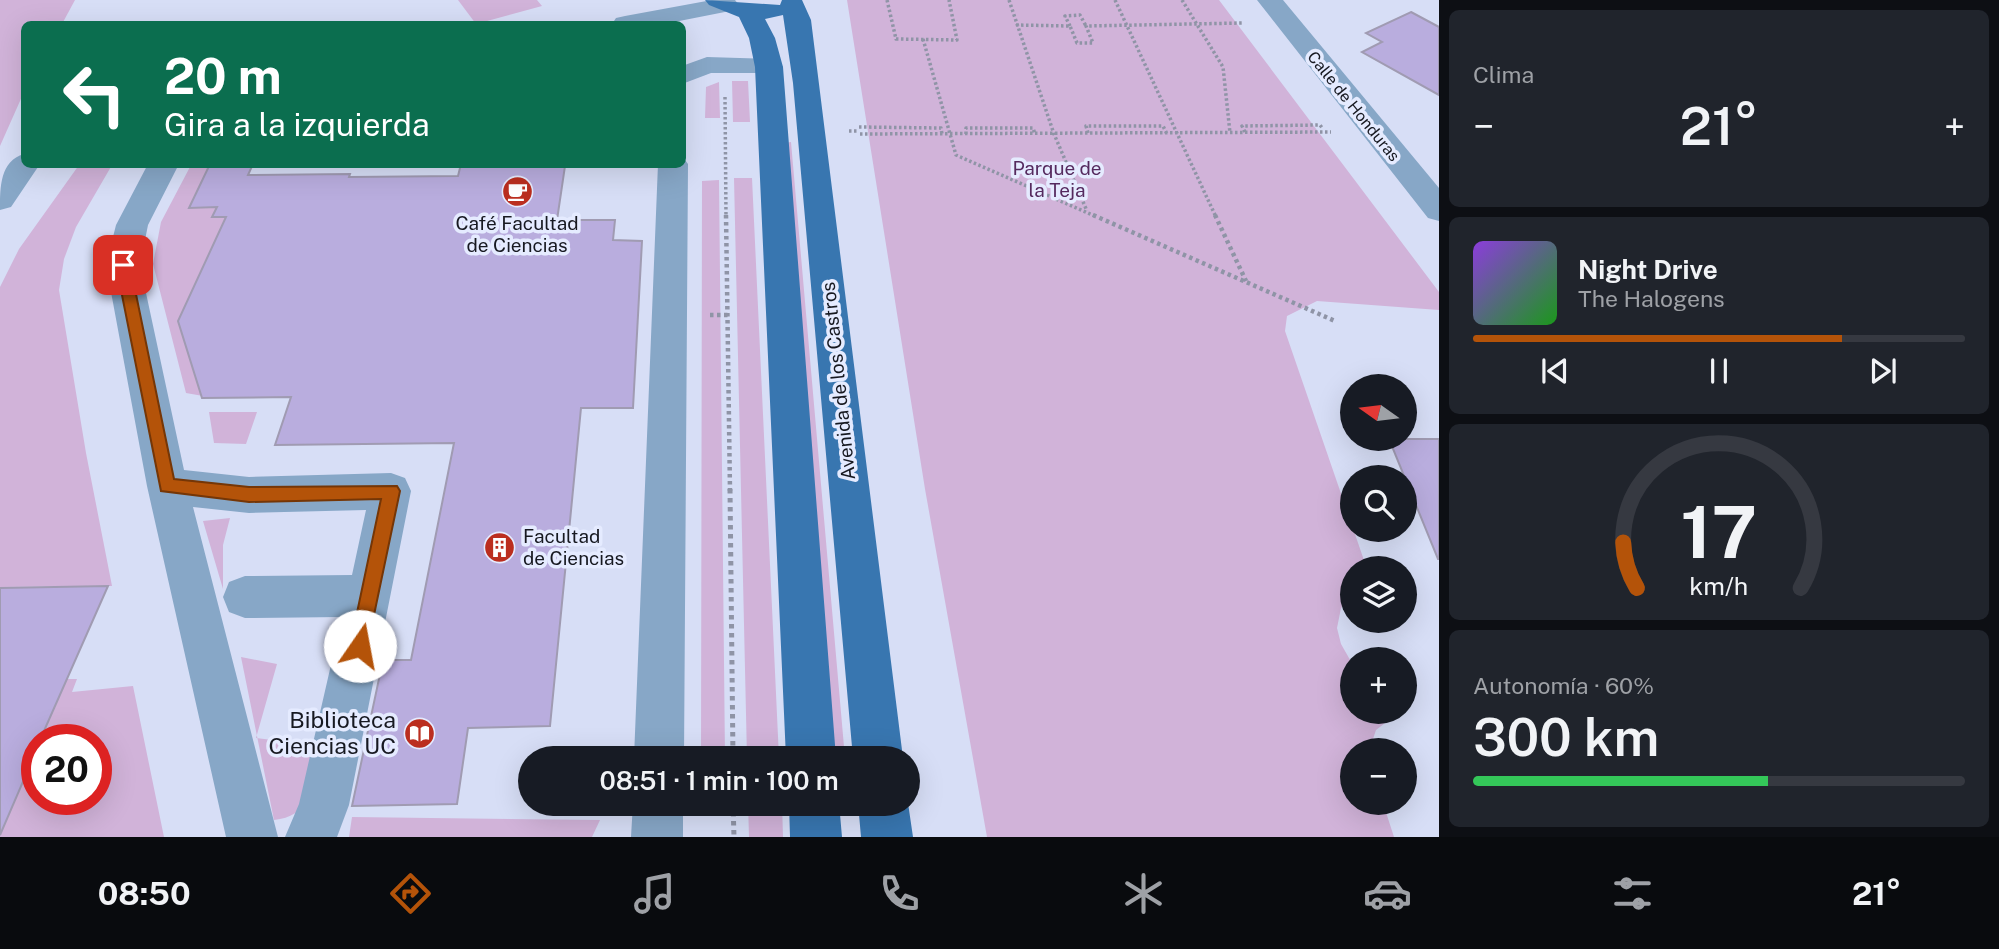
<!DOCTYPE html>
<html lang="es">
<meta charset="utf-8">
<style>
body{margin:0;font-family:"Public Sans",sans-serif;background:#20242c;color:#f1f3f6;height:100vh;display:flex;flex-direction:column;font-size:26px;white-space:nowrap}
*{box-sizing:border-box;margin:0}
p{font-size:23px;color:#9ea1a6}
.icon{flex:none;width:38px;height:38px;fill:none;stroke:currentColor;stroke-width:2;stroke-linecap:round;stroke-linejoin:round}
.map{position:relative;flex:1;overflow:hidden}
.side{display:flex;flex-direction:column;gap:10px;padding:10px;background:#0d0f14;width:560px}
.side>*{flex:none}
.banner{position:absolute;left:21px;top:21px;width:665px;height:147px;border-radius:10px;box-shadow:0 7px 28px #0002;background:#0b6e4f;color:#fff;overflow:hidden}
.needle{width:46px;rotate:284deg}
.buttons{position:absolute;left:1340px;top:374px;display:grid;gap:14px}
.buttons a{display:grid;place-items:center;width:77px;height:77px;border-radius:50%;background:#171b24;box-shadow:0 7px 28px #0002;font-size:35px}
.speed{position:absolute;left:21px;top:724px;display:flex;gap:14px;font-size:35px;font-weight:700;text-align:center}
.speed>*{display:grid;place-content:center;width:91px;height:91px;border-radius:50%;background:#171b24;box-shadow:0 7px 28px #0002;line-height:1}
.speed .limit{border:10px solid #d22;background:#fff;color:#111}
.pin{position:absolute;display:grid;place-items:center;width:60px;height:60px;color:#fff;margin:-30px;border-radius:14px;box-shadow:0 4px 10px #0006}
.me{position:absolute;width:77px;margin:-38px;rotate:12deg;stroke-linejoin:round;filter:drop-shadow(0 0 5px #0008)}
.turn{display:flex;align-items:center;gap:24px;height:147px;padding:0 28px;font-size:32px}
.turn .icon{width:91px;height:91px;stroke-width:2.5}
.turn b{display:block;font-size:49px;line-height:60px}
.big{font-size:52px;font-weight:600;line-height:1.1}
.side .widget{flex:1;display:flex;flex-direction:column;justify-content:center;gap:10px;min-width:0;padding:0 24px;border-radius:10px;background:#20242c}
.side .dial{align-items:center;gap:0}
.dial svg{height:182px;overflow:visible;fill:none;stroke:#363941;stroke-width:7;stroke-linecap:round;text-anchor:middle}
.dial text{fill:#f1f3f6;stroke:none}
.song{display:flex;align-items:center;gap:21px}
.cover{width:84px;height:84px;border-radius:10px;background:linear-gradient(135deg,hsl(270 70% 55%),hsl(120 70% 35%))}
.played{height:7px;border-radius:4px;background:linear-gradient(90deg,#b45309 75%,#363941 75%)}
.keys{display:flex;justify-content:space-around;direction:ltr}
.heat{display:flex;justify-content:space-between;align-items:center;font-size:38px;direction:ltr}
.charge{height:10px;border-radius:5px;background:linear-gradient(90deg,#34c759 60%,#363941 0)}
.trip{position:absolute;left:518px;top:746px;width:402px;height:70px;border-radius:35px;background:#171b24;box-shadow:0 7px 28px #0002;font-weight:600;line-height:70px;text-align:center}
.tab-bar{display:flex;height:112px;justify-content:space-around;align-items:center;background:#090b0e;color:#9ea1a6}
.tab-bar .icon{width:49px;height:49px}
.tab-bar .selected{color:#b45309}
.tab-bar b{font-size:32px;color:#f1f3f6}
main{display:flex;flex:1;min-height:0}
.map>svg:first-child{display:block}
.green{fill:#d1b3d9}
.building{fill:#b9adde;stroke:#a09bb2;stroke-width:2}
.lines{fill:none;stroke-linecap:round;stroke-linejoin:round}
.path-far2{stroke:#8f94a6;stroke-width:3.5;stroke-dasharray:2.5 2.5;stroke-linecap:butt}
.path-far1{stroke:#8f94a6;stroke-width:4.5;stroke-dasharray:3.5 3.5;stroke-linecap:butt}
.path{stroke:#8f94a6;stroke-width:5;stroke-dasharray:4.5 4.5;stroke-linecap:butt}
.minor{fill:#87a7c7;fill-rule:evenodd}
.major{fill:#3876b0;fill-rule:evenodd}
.route{fill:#b45309;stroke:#753606;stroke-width:2}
.labels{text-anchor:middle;stroke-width:7;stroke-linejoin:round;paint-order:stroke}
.far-street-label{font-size:16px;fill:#171921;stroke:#e5ebff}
.park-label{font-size:19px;fill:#552a5f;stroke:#e5ebff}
.poi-label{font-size:19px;fill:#171921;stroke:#e5ebff}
.street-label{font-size:19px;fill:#171921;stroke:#e5ebff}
.near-poi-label{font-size:23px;fill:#171921;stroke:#e5ebff;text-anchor:end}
</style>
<main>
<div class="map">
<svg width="1439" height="837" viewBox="0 0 1439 837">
<rect width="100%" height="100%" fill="#d7def6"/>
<path class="green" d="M 0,0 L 75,0 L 62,24 L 24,24 L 24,92 L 0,146 Z
M 458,0 L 537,0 L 542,6 L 476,24 Z
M 847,0 L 1219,0 L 1439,292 L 1439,310 L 1317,301 L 1287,316 L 1285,331 L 1367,569 L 1353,569 L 1353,595 L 1341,608 L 1337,628 L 1341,644 L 1353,665 L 1353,712 L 1398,713 L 1376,730 L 1369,751 L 1353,751 L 1353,803 L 1383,803 L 1394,837 L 987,837 L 925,489 Z
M 732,81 L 748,81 L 750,122 L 733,122 Z
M 719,82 L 720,118 L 705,118 L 706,87 Z
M 791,142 L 845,758 L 833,758 L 784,143 Z
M 79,165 L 112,165 L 76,227 L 64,259 L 59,290 L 86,453 L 112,586 L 0,587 L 0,287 L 19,249 Z
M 191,165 L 211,165 L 217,207 L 214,217 L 226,217 L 203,396 L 186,393 L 153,264 L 161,222 Z
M 734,178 L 752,178 L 779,758 L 747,758 Z
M 719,180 L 725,758 L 701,758 L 702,181 Z
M 209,412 L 257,412 L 246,444 L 214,443 Z
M 230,518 L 223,545 L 223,589 L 203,521 Z
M 241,657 L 277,664 L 256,738 L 321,746 C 313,779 315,816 274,820 Z
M 67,679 L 77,679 L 72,692 L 133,686 L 164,837 L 0,837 L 0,780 L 37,749 L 37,800 L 96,800 L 96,740 L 40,740 Z
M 748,803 L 782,803 L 783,837 L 749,837 Z
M 352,817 L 600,820 L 592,837 L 349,837 Z"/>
<path class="building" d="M 1411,12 L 1439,27 L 1439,95 L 1362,52 L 1382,42 L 1366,33 Z
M 210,164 L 253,164 L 248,175 L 350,174 L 349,177 L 458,176 L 461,164 L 565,166 L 557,220 L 615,220 L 613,240 L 642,241 L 633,408 L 581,408 L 550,726 L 468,728 L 457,804 L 352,806 L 383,660 L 411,660 L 454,443 L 275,445 L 291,397 L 202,398 L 178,321 L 226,217 L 212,217 L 217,207 L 189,208 Z
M 1389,439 L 1439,439 L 1439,559 L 1438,559 Z
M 108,586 L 40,740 L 37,740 L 37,749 L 0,835 L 0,588 Z"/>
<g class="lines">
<path class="path-far2" d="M 887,0 L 896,39 L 957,40 L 949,0
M 1009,0 L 1054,134 L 1087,211
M 1115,0 L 1216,217
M 1182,0 L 1223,67 L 1230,133
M 1016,25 L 1070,26 L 1077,43 L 1093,43 L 1086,26 L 1243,23
M 1070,26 L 1065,16 L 1080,15 L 1086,26
M 923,39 L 956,155 L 1097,217
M 725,97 L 726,217
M 859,127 L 941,128 L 942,134
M 849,131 L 859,131
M 1245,132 L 1242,126 L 1320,125 L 1323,129
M 1088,133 L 1086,126 L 1163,126 L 1167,134
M 860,134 L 1331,132
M 966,134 L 966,128 L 1033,128 L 1035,134"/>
<path class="path-far1" d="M 726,215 L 730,491
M 1093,215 L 1335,321
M 1215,215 L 1246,281
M 710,315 L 728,315"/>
<path class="path" d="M 730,489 L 733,758
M 733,803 L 734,837"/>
<path class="minor" d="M 712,0 L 735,0 L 739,5 L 735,10 L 664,24 L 612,24 L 616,18 L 625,16 Z
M 1257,0 L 1283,0 L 1439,188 L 1439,221 L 1428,218 Z
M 707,57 L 769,59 L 779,61 L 783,67 L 779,73 L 711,73 L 682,84 L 682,66 Z
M 24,154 L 24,164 L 40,164 L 11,207 L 0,210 C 0,187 0,161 24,154 Z
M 682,156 L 688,164 L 684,758 L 634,758 L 658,164 L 682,164 Z
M 148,164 L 179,164 L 148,225 L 140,265 L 184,470 L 249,477 L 391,473 L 405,478 L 411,491 L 349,805 L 337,837 L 285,837 L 299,804 L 342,617 L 245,618 L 229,612 L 223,597 L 229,582 L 245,576 L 352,575 L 366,510 L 249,513 L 193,507 L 278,837 L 226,837 L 147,486 L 106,265 L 116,225 Z
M 633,803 L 683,803 L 683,837 L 631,837 Z"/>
<path class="major" d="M 705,0 L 780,5 L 782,0 L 802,0 L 811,20 L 903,758 L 853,758 L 793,83 L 783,15 L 765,19 L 775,38 L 783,67 L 836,758 L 786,758 L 755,67 L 749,38 L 739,17 L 709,5 Z
M 789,803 L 839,803 L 842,837 L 790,837 Z
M 858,803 L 908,803 L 913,837 L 861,837 Z"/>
</g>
<path class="route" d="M 123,260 L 130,265 L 174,479 L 249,487 L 397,486 L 400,491 L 366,653 L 360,656 L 353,653 L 350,646 L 381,499 L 249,502 L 161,491 L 116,265 Z"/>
<defs>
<symbol id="cafe-disc" viewBox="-11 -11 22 22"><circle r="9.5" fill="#bb2e1f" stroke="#e5ebff"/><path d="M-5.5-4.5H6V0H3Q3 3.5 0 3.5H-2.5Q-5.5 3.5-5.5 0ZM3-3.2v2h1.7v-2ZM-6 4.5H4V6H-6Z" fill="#fff"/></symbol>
<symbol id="building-disc" viewBox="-11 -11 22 22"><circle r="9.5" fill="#bb2e1f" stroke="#e5ebff"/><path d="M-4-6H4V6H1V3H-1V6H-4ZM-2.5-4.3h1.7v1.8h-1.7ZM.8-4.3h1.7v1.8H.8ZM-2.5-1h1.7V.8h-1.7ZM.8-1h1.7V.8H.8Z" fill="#fff"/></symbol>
<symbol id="library-disc" viewBox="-11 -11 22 22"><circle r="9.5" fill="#bb2e1f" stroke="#e5ebff"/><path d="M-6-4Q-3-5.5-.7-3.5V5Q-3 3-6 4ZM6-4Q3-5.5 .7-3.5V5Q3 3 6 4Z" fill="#fff"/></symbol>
</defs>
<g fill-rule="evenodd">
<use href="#cafe-disc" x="500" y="174" width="35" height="35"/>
<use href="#building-disc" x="482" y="530" width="35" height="35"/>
<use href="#library-disc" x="402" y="716" width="35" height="35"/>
</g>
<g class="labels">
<g class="far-street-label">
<text transform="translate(1354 106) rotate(51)" y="6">Calle de Honduras</text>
</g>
<g class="park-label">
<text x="1057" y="175">Parque de<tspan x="1057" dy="22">la Teja</tspan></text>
</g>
<g class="poi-label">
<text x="517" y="230">Café Facultad<tspan x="517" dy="22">de Ciencias</tspan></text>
<text x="523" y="543" text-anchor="start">Facultad<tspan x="523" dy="22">de Ciencias</tspan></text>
</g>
<g class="street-label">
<text transform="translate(838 381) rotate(-96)" y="7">Avenida de los Castros</text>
</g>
<g class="near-poi-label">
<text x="396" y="728">Biblioteca<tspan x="396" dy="26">Ciencias UC</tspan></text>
</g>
</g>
</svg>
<div class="buttons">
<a><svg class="needle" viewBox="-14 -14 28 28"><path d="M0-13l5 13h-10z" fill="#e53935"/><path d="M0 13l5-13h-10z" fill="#9ea1a6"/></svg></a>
<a><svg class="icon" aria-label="search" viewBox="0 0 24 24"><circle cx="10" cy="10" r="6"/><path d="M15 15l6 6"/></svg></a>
<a><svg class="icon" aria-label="layers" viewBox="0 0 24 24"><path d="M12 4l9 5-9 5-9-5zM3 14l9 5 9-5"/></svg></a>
<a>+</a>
<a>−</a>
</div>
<div class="speed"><div class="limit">20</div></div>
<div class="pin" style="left:123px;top:265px;background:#d93025"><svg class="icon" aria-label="arrive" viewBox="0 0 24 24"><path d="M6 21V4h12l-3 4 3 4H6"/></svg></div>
<svg class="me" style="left:360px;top:646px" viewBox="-20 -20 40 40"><circle r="19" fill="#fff"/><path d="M0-13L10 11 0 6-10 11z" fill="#b45309"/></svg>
<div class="trip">08:51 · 1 min · 100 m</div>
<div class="banner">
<div class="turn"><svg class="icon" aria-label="left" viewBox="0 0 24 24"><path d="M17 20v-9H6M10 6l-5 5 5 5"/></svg><div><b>20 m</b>Gira a la izquierda</div></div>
</div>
</div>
<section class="side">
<div class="widget"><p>Clima</p>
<div class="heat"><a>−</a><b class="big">21°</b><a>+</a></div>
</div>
<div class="widget">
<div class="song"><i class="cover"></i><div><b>Night Drive</b><p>The Halogens</p></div></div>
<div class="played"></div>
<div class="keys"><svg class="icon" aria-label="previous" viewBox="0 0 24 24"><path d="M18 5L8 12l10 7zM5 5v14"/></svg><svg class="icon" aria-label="pause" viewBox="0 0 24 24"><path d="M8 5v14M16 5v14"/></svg><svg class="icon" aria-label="next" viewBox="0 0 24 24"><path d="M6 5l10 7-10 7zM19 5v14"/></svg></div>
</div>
<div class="widget dial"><svg viewBox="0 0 100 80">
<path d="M14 69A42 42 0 1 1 86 69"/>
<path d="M14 69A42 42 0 0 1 8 49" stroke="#b45309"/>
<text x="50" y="56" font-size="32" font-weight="700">17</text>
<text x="50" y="72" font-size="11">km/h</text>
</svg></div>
<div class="widget"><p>Autonomía · 60%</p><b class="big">300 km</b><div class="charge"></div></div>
</section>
</main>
<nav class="tab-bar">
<b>08:50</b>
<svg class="icon selected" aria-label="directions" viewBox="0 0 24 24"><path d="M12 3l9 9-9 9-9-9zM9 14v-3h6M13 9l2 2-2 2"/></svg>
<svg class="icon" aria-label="music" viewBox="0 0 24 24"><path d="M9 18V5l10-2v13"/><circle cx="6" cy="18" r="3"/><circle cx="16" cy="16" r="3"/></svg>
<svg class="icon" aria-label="phone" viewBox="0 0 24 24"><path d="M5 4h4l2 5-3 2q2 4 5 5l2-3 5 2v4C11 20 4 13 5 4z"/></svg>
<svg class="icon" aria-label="climate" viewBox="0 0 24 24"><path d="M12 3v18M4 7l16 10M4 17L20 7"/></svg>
<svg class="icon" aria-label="car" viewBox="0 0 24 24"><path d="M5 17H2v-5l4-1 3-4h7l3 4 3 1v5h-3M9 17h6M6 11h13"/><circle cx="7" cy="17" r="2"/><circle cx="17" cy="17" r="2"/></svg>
<svg class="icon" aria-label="filters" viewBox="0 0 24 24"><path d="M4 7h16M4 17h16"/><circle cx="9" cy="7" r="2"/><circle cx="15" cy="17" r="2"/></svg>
<b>21°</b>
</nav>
